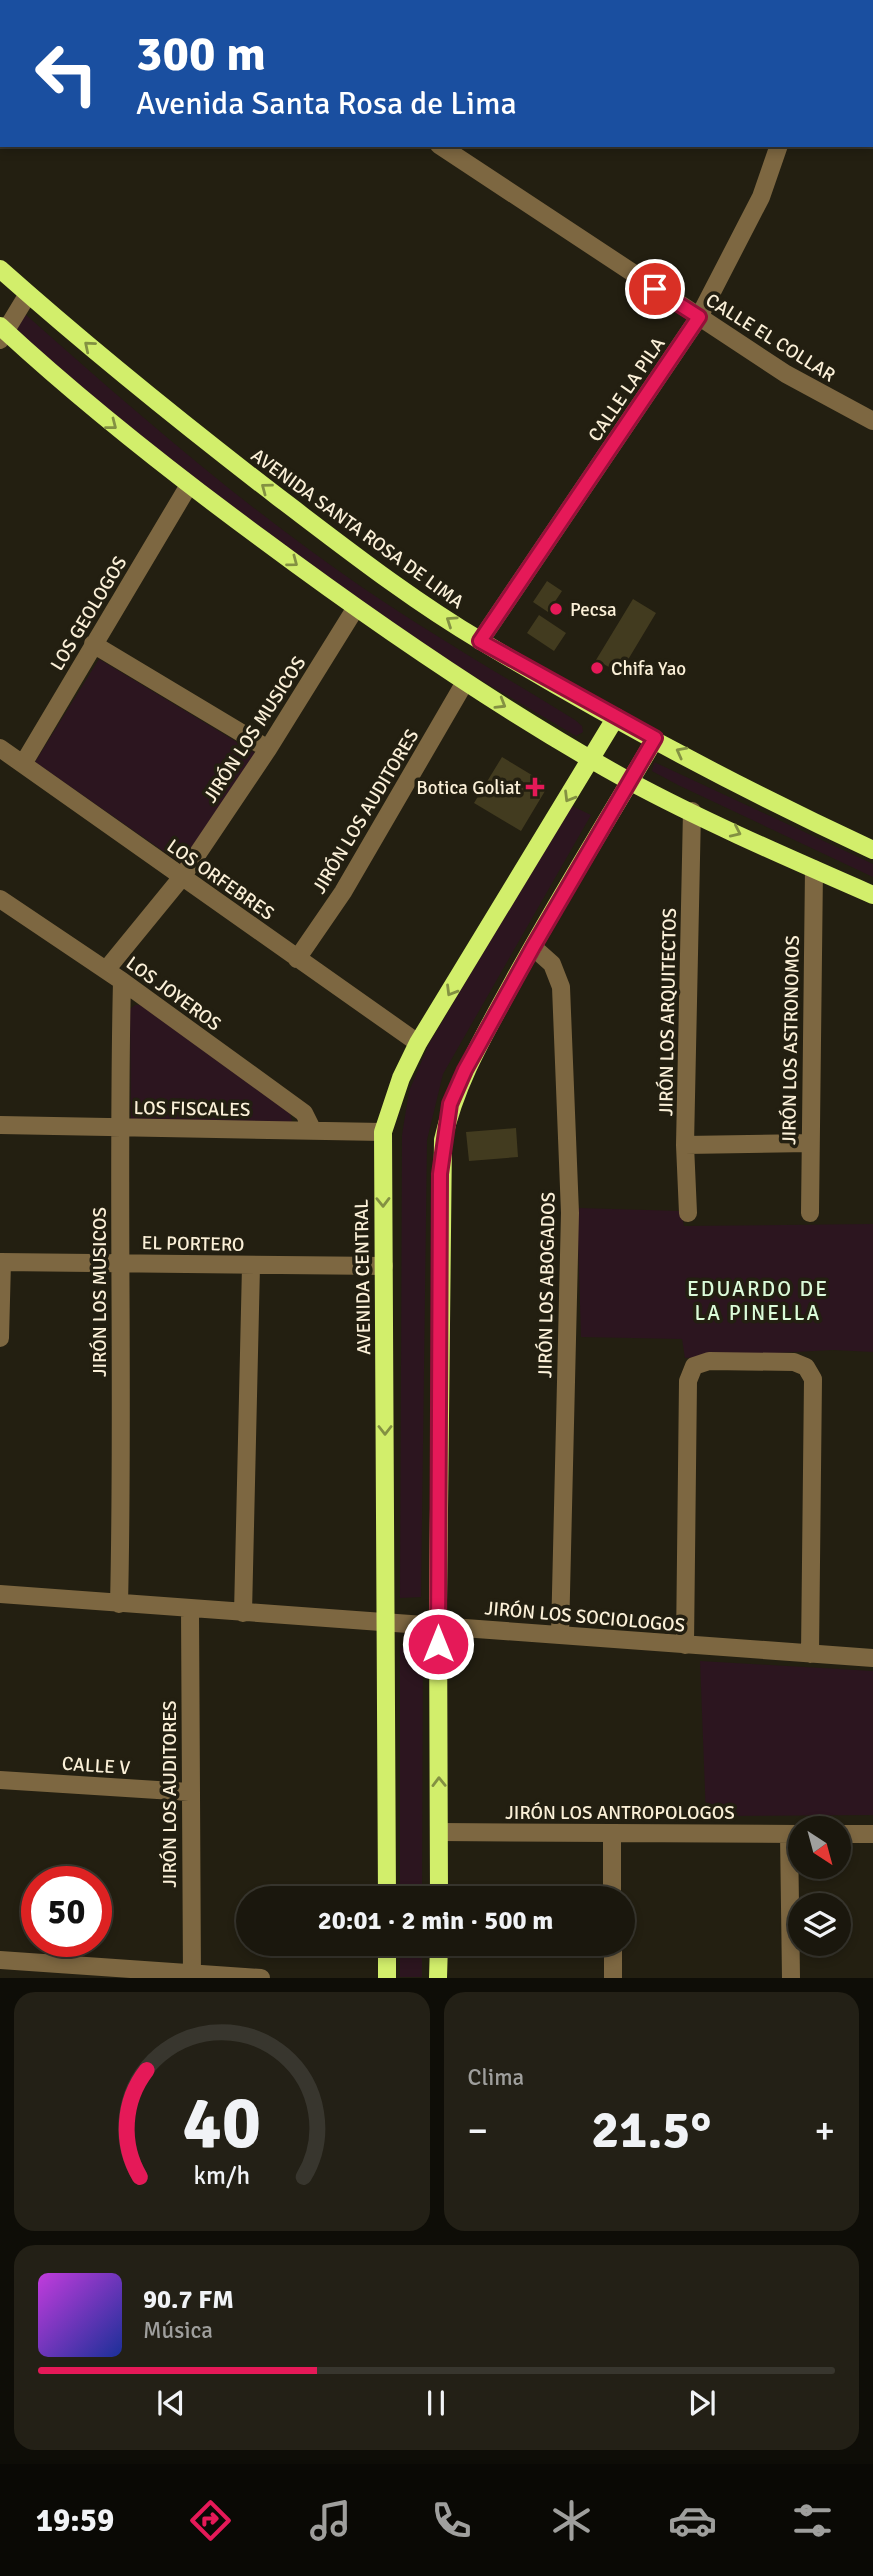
<!DOCTYPE html>
<html lang="es">
<meta charset="utf-8">
<style>
body{margin:0;font-family:Signika,sans-serif;background:#232016;color:#f1f3f6;height:100vh;display:flex;flex-direction:column;font-size:26px;white-space:nowrap}
*{box-sizing:border-box;margin:0}
p{font-size:23px;color:#9f9f9d}
.icon{flex:none;width:38px;height:38px;fill:none;stroke:currentColor;stroke-width:2;stroke-linecap:round;stroke-linejoin:round}
.map{position:relative;height:1978px;overflow:hidden}
.details{display:flex;flex-direction:column;gap:14px;padding:14px;background:#0e0d07;flex:1}
.details>*{flex:none}
.top-card{position:absolute;left:0px;top:0px;width:873px;height:147px;box-shadow:0 4px 10px #0003,0 0 0 2px #38362e;background:#1a4fa0;color:#fff;overflow:hidden}
.needle{width:46px;rotate:144deg}
.tools{position:absolute;left:788px;top:1816px;display:grid;gap:14px}
.tools a{display:grid;place-items:center;width:63px;height:63px;border-radius:50%;background:#1a170d;box-shadow:0 4px 10px #0003,0 0 0 2px #38362e;font-size:35px}
.speed{position:absolute;left:21px;top:1866px;display:flex;gap:14px;font-size:35px;font-weight:700;text-align:center}
.speed>*{display:grid;place-content:center;width:91px;height:91px;border-radius:50%;background:#1a170d;box-shadow:0 4px 10px #0003,0 0 0 2px #38362e;line-height:1}
.speed .limit{border:10px solid #d22;background:#fff;color:#111}
.pin{position:absolute;display:grid;place-items:center;width:60px;height:60px;color:#fff;margin:-30px;border:4px solid #fff;border-radius:50%;box-shadow:0 2px 7px #0007}
.me{position:absolute;width:77px;margin:-38px;rotate:0deg;stroke-linejoin:round;filter:drop-shadow(0 0 5px #0008)}
.turn{display:flex;align-items:center;gap:24px;height:147px;padding:0 21px;font-size:32px}
.turn .icon{width:91px;height:91px;stroke-width:2.5}
.turn b{display:block;font-size:49px;line-height:60px}
.big{font-size:52px;font-weight:700;line-height:1.1}
.details .widget{flex:1;display:flex;flex-direction:column;justify-content:center;gap:10px;min-width:0;padding:0 24px;border-radius:21px;background:#232016}
.details .dial{align-items:center;gap:0}
.dial svg{height:182px;overflow:visible;fill:none;stroke:#38362e;stroke-width:7;stroke-linecap:round;text-anchor:middle}
.dial text{fill:#f1f3f6;stroke:none}
.song{display:flex;align-items:center;gap:21px}
.cover{width:84px;height:84px;border-radius:10px;background:linear-gradient(135deg,hsl(290 70% 55%),hsl(230 70% 35%))}
.played{height:7px;border-radius:4px;background:linear-gradient(90deg,#e51958 35%,#38362e 35%)}
.keys{display:flex;justify-content:space-around;direction:ltr}
.heat{display:flex;justify-content:space-between;align-items:center;font-size:38px;direction:ltr}
.details .tiles{flex:1;display:grid;gap:14px;grid-template-columns:1fr 1fr}
.widget:last-child{grid-column:span 2}
.trip{position:absolute;left:236px;top:1886px;width:399px;height:70px;border-radius:35px;background:#1a170d;box-shadow:0 4px 10px #0003,0 0 0 2px #38362e;font-weight:700;line-height:70px;text-align:center}
.dock{display:flex;height:112px;justify-content:space-around;align-items:center;background:#0a0905;color:#9f9f9d}
.dock .icon{width:49px;height:49px}
.dock .current{color:#e51958}
.dock b{font-size:32px;color:#f1f3f6}
.map>svg:first-child{display:block}
.green{fill:#2c151f}
.building{fill:#423b1f}
.lines{fill:none;stroke-linecap:round;stroke-linejoin:round}
.minor{stroke:#7d6741;stroke-width:18}
.major{stroke:#d2ee6b;stroke-width:18}
.oneway{stroke:#839142}
.route-casing{stroke:#951039;stroke-width:18}
.route{stroke:#e51958;stroke-width:12}
.poi-dot{fill:#e51958;stroke:#231f11;stroke-width:2.5}
.labels{text-anchor:middle;stroke-width:7;stroke-linejoin:round;paint-order:stroke}
.street-label{font-size:19px;fill:#fbf0d8;stroke:#231f11}
.poi-label{font-size:19px;fill:#fbf0d8;stroke:#231f11;text-anchor:start}
.neighbourhood-label{font-size:21px;letter-spacing:2px;fill:#dbfbd9;stroke:#231f11}
</style>
<div class="map">
<svg width="873" height="1978" viewBox="0 0 873 1978">
<rect width="100%" height="100%" fill="#231f11"/>
<path class="green" d="M 499,0 L 811,0 L 502,2 Z
M 25,314 C 133,410 243,506 363,588 C 432,635 505,677 575,720 L 582,726 L 583,732 L 576,736 L 426,648 L 167,460 L 15,330 Z
M 99,659 L 257,754 L 186,867 L 35,762 Z
M 654,762 L 873,864 L 873,877 L 678,785 L 652,771 Z
M 570,805 L 591,815 L 443,1074 L 427,1140 L 421,1597 L 400,1598 L 402,1135 L 409,1091 L 429,1044 Z
M 135,1005 L 141,1005 L 289,1110 L 292,1121 L 286,1127 L 131,1122 L 130,1009 Z
M 577,1208 L 681,1211 L 684,1226 L 873,1224 L 873,1352 L 833,1350 L 685,1358 L 682,1339 L 581,1337 Z
M 400,1647 L 423,1649 L 422,1899 L 400,1899 Z
M 700,1661 L 873,1671 L 873,1815 L 706,1816 Z
M 400,1944 L 422,1944 L 422,1977 L 400,1977 Z"/>
<path class="building" d="M 547,581 L 562,591 L 548,612 L 533,602 Z
M 633,599 L 656,613 L 620,673 L 596,660 Z
M 539,615 L 566,633 L 554,651 L 527,633 Z
M 502,757 L 540,780 L 545,791 L 521,831 L 474,803 Z
M 516,1128 L 518,1157 L 469,1161 L 466,1132 Z"/>
<g class="lines">
<path class="minor" d="M 226,0 L 228,2
M 829,2 L 830,0
M 439,145 L 786,374 L 873,421
M 0,340 L 28,294
M 480,641 L 699,317 L 761,197 L 779,145
M 93,644 L 268,749
M 0,748 L 418,1043
M 23,764 L 189,485
M 0,899 L 122,981 L 304,1113 L 313,1131
M 533,947 L 552,964 L 561,987 L 570,1213 L 560,1635
M 297,959 L 343,892 L 465,682
M 106,970 L 182,877 L 268,749 L 355,609
M 0,1125 L 383,1132
M 685,1145 L 810,1143
M 688,1213 L 685,1145 L 692,811
M 810,1213 L 814,869
M 0,1262 L 384,1266
M 0,1338 L 2,1262
M 0,1594 L 873,1658
M 119,1604 C 124,1396 117,1188 122,981
M 190,1610 L 192,1978
M 243,1613 L 251,1266
M 685,1645 L 688,1381 L 694,1366 L 709,1361 L 794,1362 L 806,1367 L 813,1379 L 810,1654
M 0,1780 L 189,1792
M 439,1832 L 800,1834
M 612,1834 L 612,1899
M 789,1834 L 791,1978
M 838,1834 L 873,1834
M 613,1944 L 613,1978
M 0,1960 L 261,1978"/>
<path class="major" d="M 0,269 C 90,349 183,424 278,497 C 344,547 410,599 481,641 C 607,717 739,788 873,850
M 0,326 C 83,403 171,472 262,539 C 379,626 501,710 629,781 C 707,823 791,859 873,895
M 387,1899 L 383,1132 L 401,1078 L 418,1043 L 616,717
M 439,1899 L 438,1602 L 443,1140 C 456,1081 486,1032 514,980 C 559,898 608,819 655,739
M 387,1944 L 387,1978
M 438,1978 L 439,1944"/>
</g>
<defs><path id="oneway-chevron" d="M-2-3.5L2.5 0L-2 3.5" fill="none" stroke-width="1.6" stroke-linecap="round" stroke-linejoin="round" transform="scale(1.75)"/></defs>
<g class="oneway">
<use href="#oneway-chevron" transform="translate(89 346) rotate(-140)"/>
<use href="#oneway-chevron" transform="translate(112 425) rotate(38)"/>
<use href="#oneway-chevron" transform="translate(266 488) rotate(-143)"/>
<use href="#oneway-chevron" transform="translate(293 562) rotate(37)"/>
<use href="#oneway-chevron" transform="translate(451 621) rotate(-146)"/>
<use href="#oneway-chevron" transform="translate(501 704) rotate(31)"/>
<use href="#oneway-chevron" transform="translate(681 752) rotate(-152)"/>
<use href="#oneway-chevron" transform="translate(569 797) rotate(121)"/>
<use href="#oneway-chevron" transform="translate(736 832) rotate(25)"/>
<use href="#oneway-chevron" transform="translate(451 991) rotate(121)"/>
<use href="#oneway-chevron" transform="translate(383 1202) rotate(89)"/>
<use href="#oneway-chevron" transform="translate(385 1430) rotate(90)"/>
<use href="#oneway-chevron" transform="translate(439 1782) rotate(-91)"/>
</g>
<g class="lines">
<defs>
<path id="route" d="M 438,1644 L 440,1174 L 450,1104 L 465,1070 L 533,947 L 655,738 L 480,641 L 699,317 L 655,289"/>
</defs>
<use href="#route" class="route-casing"/>
<use href="#route" class="route"/>
</g>
<g class="poi-dot">
<circle cx="556" cy="609" r="7"/>
<circle cx="597" cy="668" r="7"/>
<path d="M531.5 776.5h7v7h7v7h-7v7h-7v-7h-7v-7h7z"/>
</g>
<g class="labels">
<g class="street-label">
<text transform="translate(771 337) rotate(32)" y="7">CALLE EL COLLAR</text>
<text transform="translate(626 389) rotate(-56)" y="7">CALLE LA PILA</text>
<text transform="translate(358 528) rotate(36)" y="7">AVENIDA SANTA ROSA DE LIMA</text>
<text transform="translate(88 613) rotate(-59)" y="7">LOS GEOLOGOS</text>
<text transform="translate(254 729) rotate(-57)" y="7">JIRÓN LOS MUSICOS</text>
<text transform="translate(365 811) rotate(-59)" y="7">JIRÓN LOS AUDITORES</text>
<text transform="translate(221 879) rotate(35)" y="7">LOS ORFEBRES</text>
<text transform="translate(174 993) rotate(36)" y="7">LOS JOYEROS</text>
<text transform="translate(667 1012) rotate(-89)" y="7">JIRÓN LOS ARQUITECTOS</text>
<text transform="translate(790 1040) rotate(-89)" y="7">JIRÓN LOS ASTRONOMOS</text>
<text transform="translate(192 1108) rotate(1)" y="7">LOS FISCALES</text>
<text transform="translate(193 1243) rotate(1)" y="7">EL PORTERO</text>
<text transform="translate(362 1277) rotate(-91)" y="7">AVENIDA CENTRAL</text>
<text transform="translate(546 1285) rotate(-89)" y="7">JIRÓN LOS ABOGADOS</text>
<text transform="translate(99 1292) rotate(-90)" y="7">JIRÓN LOS MUSICOS</text>
<text transform="translate(585 1616) rotate(5)" y="7">JIRÓN LOS SOCIOLOGOS</text>
<text transform="translate(96 1765) rotate(4)" y="7">CALLE V</text>
<text transform="translate(169 1794) rotate(-90)" y="7">JIRÓN LOS AUDITORES</text>
<text x="620" y="1819">JIRÓN LOS ANTROPOLOGOS</text>
</g>
<g class="poi-label">
<text x="570" y="616">Pecsa</text>
<text x="611" y="675">Chifa Yao</text>
<text x="521" y="794" text-anchor="end">Botica Goliat</text>
</g>
<g class="neighbourhood-label">
<text x="758" y="1296">EDUARDO DE<tspan x="758" dy="24">LA PINELLA</tspan></text>
</g>
</g>
</svg>
<div class="tools">
<a><svg class="needle" viewBox="-14 -14 28 28"><path d="M0-13l5 13h-10z" fill="#e53935"/><path d="M0 13l5-13h-10z" fill="#9f9f9d"/></svg></a>
<a><svg class="icon" aria-label="layers" viewBox="0 0 24 24"><path d="M12 4l9 5-9 5-9-5zM3 14l9 5 9-5"/></svg></a>
</div>
<div class="speed"><div class="limit">50</div></div>
<div class="pin" style="left:655px;top:289px;background:#d93025"><svg class="icon" aria-label="arrive" viewBox="0 0 24 24"><path d="M6 21V4h12l-3 4 3 4H6"/></svg></div>
<svg class="me" style="left:438px;top:1644px" viewBox="-20 -20 40 40"><circle r="17" fill="#e51958" stroke="#fff" stroke-width="3"/><path d="M0-11L8 9 0 5-8 9z" fill="#fff"/></svg>
<div class="trip">20:01 · 2 min · 500 m</div>
<div class="top-card">
<div class="turn"><svg class="icon" aria-label="left" viewBox="0 0 24 24"><path d="M17 20v-9H6M10 6l-5 5 5 5"/></svg><div><b>300 m</b>Avenida Santa Rosa de Lima</div></div>
</div>
</div>
<section class="details">
<div class="tiles">
<div class="widget dial"><svg viewBox="0 0 100 80">
<path d="M14 69A42 42 0 1 1 86 69"/>
<path d="M14 69A42 42 0 0 1 17 22" stroke="#e51958"/>
<text x="50" y="56" font-size="32" font-weight="700">40</text>
<text x="50" y="72" font-size="11">km/h</text>
</svg></div>
<div class="widget"><p>Clima</p>
<div class="heat"><a>−</a><b class="big">21.5°</b><a>+</a></div>
</div>
<div class="widget">
<div class="song"><i class="cover"></i><div><b>90.7 FM</b><p>Música</p></div></div>
<div class="played"></div>
<div class="keys"><svg class="icon" aria-label="previous" viewBox="0 0 24 24"><path d="M18 5L8 12l10 7zM5 5v14"/></svg><svg class="icon" aria-label="pause" viewBox="0 0 24 24"><path d="M8 5v14M16 5v14"/></svg><svg class="icon" aria-label="next" viewBox="0 0 24 24"><path d="M6 5l10 7-10 7zM19 5v14"/></svg></div>
</div>
</div>
</section>
<nav class="dock">
<b>19:59</b>
<svg class="icon current" aria-label="directions" viewBox="0 0 24 24"><path d="M12 3l9 9-9 9-9-9zM9 14v-3h6M13 9l2 2-2 2"/></svg>
<svg class="icon" aria-label="music" viewBox="0 0 24 24"><path d="M9 18V5l10-2v13"/><circle cx="6" cy="18" r="3"/><circle cx="16" cy="16" r="3"/></svg>
<svg class="icon" aria-label="phone" viewBox="0 0 24 24"><path d="M5 4h4l2 5-3 2q2 4 5 5l2-3 5 2v4C11 20 4 13 5 4z"/></svg>
<svg class="icon" aria-label="climate" viewBox="0 0 24 24"><path d="M12 3v18M4 7l16 10M4 17L20 7"/></svg>
<svg class="icon" aria-label="car" viewBox="0 0 24 24"><path d="M5 17H2v-5l4-1 3-4h7l3 4 3 1v5h-3M9 17h6M6 11h13"/><circle cx="7" cy="17" r="2"/><circle cx="17" cy="17" r="2"/></svg>
<svg class="icon" aria-label="filters" viewBox="0 0 24 24"><path d="M4 7h16M4 17h16"/><circle cx="9" cy="7" r="2"/><circle cx="15" cy="17" r="2"/></svg>
</nav>
